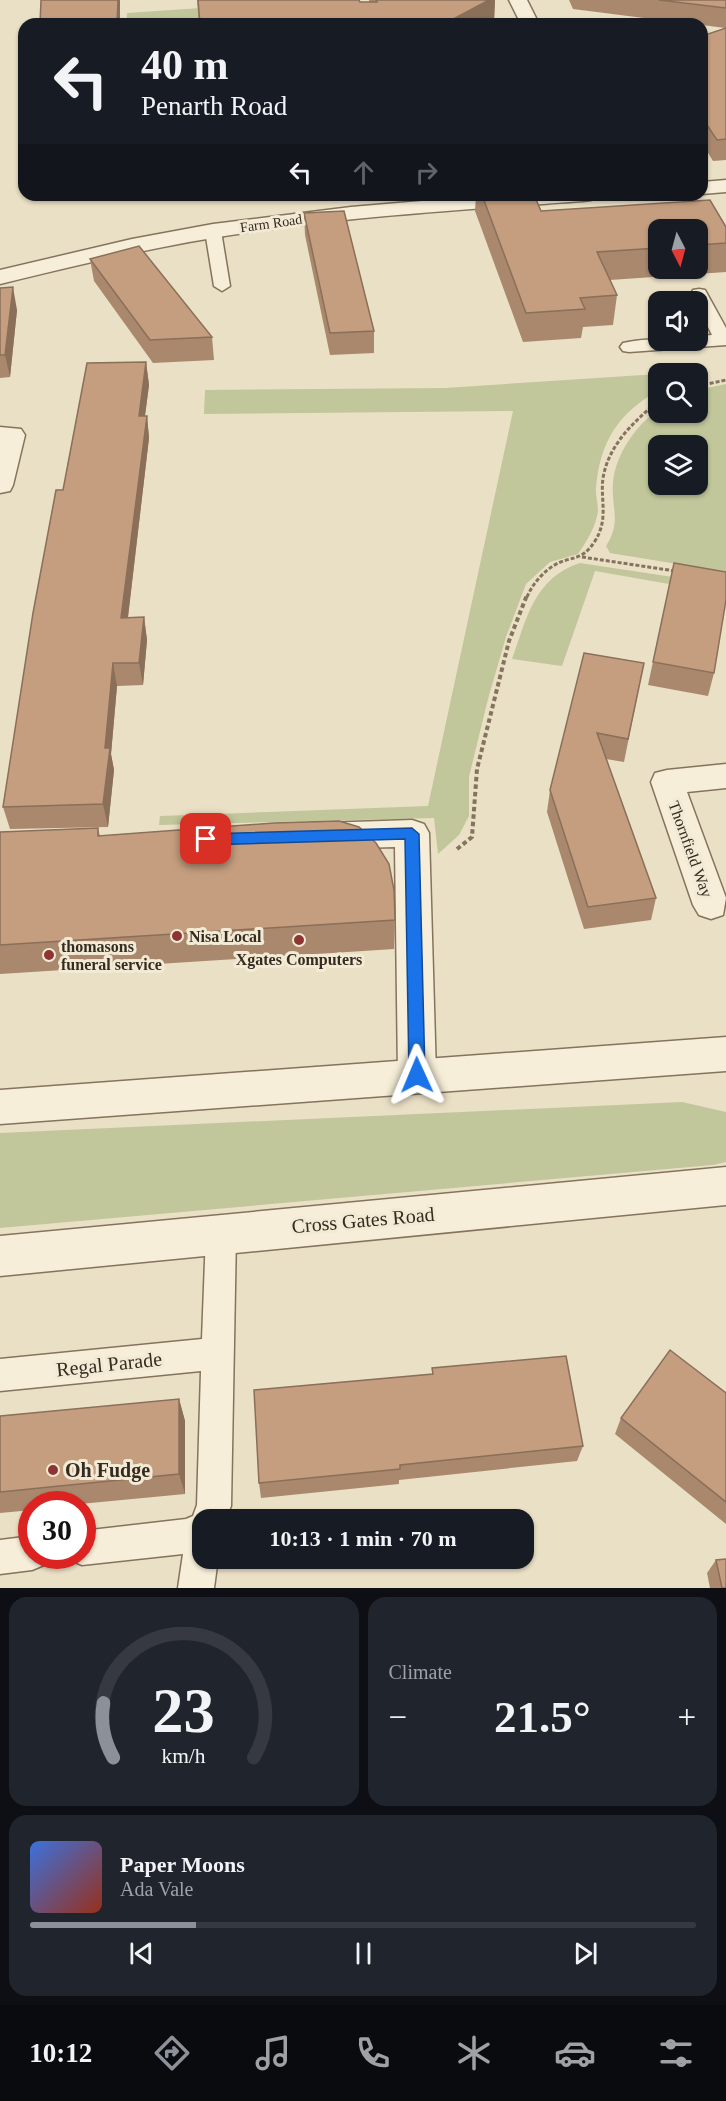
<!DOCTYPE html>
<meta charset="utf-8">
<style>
body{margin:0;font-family:Georgia,serif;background:#20242c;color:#f1f3f6;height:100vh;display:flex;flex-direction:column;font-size:22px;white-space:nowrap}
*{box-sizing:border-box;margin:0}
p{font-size:20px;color:#9ea1a6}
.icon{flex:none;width:33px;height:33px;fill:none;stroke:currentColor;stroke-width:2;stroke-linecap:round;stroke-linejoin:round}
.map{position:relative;height:1588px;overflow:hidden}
.drawer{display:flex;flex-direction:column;gap:9px;padding:9px;background:#0d0f14;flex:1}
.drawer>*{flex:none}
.hud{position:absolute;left:18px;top:18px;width:690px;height:183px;border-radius:18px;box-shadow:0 2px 4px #0004;background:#171b24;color:#f1f3f6;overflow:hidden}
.needle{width:39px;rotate:174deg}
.fabs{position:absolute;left:648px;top:219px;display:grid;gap:12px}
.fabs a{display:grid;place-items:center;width:60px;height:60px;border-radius:12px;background:#171b24;box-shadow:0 2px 4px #0004;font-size:30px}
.speed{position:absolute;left:18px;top:1491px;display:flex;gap:12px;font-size:30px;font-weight:700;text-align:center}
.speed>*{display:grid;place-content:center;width:78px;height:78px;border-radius:50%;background:#171b24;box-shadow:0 2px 4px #0004;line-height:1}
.speed .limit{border:9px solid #d22;background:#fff;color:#111}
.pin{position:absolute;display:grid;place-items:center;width:51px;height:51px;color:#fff;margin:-26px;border-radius:12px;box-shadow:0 3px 9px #0006}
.me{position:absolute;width:66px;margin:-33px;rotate:359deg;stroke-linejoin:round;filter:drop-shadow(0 0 4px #0008)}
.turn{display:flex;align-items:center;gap:21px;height:126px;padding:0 24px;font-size:27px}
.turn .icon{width:78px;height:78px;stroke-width:2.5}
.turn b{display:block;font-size:42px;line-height:51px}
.lanes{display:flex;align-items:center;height:57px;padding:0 24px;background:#0003;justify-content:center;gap:30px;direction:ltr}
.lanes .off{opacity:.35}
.big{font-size:45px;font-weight:700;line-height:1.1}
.drawer .widget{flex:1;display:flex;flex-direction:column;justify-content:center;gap:9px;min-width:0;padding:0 21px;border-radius:18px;background:#20242c}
.drawer .dial{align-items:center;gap:0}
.dial svg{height:156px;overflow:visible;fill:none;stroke:#363941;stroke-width:7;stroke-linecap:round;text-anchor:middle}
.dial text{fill:#f1f3f6;stroke:none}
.song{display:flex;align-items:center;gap:18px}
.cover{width:72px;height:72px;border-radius:9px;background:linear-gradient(135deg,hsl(220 70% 55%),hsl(10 70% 35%))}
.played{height:6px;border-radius:3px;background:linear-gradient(90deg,#8c9099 25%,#363941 25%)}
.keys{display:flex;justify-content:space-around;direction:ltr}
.heat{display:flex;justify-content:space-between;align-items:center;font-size:33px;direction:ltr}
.drawer .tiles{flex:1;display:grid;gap:9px;grid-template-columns:1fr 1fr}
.widget:last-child{grid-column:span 2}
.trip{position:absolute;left:192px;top:1509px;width:342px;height:60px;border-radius:18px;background:#171b24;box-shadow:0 2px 4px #0004;font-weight:700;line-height:60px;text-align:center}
.dock{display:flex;height:96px;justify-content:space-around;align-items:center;background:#090b0e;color:#9ea1a6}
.dock .icon{width:42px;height:42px}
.dock .selected{color:#8c9099}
.dock b{font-size:27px;color:#f1f3f6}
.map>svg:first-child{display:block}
.green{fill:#c1c79a;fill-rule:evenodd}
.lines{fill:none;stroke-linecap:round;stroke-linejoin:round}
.service-casing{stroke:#84735d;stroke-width:3}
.minor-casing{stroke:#84735d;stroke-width:3}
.tertiary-casing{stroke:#84735d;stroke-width:3}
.path-far1{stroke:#84735d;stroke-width:3;stroke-dasharray:4 2;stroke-linecap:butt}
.path{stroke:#84735d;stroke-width:4;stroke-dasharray:4.5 3;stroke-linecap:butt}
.service{fill:#f6eed8;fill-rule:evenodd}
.minor{fill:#f6eed8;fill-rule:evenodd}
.tertiary{fill:#f6eed8;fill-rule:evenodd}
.wall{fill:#a9886d;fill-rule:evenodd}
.shaded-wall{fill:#8a6f59}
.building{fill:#c59e7f;stroke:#8a6f59;stroke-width:1.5}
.route{fill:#1a73e8;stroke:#114b97;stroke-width:1.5}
.poi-dot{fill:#8e3432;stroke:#f2ead4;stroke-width:2}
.labels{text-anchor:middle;stroke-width:6;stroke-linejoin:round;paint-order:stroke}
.far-street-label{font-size:14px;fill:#352b20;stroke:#f2ead4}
.street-label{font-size:16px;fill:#352b20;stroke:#f2ead4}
.poi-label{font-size:16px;font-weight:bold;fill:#352b20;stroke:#f2ead4;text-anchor:start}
.near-street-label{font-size:20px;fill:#352b20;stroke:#f2ead4}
.near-poi-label{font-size:20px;font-weight:bold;fill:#352b20;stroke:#f2ead4;text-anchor:start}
</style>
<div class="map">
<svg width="726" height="1588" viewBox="0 0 726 1588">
<rect width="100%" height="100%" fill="#eae0c6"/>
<path class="green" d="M 228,0 L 241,24 L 127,24 L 127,13 L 230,6 Z
M 658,374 L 658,391 C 618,413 600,442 596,488 C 595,497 600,507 597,516 C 594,530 586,542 578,554 L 550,562 L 526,584 L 506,637 L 488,699 L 469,777 L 469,816 L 459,835 L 438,854 L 434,818 L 159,825 L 160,816 L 428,806 L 513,411 L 204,414 L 205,390 L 445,388 Z
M 726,384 L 726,572 L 610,553 L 606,546 C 622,521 611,509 613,483 C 615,455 636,425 658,410 L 658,412 L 698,412 L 698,390 ZM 658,446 L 698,446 L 698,484 L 658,484 Z
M 580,563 L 726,585 L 726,594 L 595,571 L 562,666 L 512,659 C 527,618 534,578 580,563 Z
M 682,1102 L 726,1112 L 726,1162 L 713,1165 L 0,1228 L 0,1133 Z"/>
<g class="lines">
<defs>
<path id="service" d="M 213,226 L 221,231 L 230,286 L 222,291 L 214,286 L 205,231 Z
M 699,289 L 705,290 L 726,328 L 726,345 L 629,352 L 623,351 L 620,347 L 623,343 C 648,337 672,340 698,340 L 698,336 L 712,335 L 698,307 L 698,302 L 695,302 L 691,294 L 693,290 Z
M 221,1220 L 232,1224 L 236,1234 L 231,1506 L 225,1520 L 202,1520 L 202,1558 L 218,1558 L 214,1588 L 178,1588 L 183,1554 L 82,1565 L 70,1560 L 68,1556 L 82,1556 L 82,1531 L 186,1519 L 193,1516 L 197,1505 L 201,1371 L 0,1391 L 0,1359 L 202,1339 L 206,1234 L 210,1224 Z
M 32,1536 L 32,1556 L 48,1556 L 44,1565 L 32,1570 L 0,1574 L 0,1540 Z"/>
<path id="minor" d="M 509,0 L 527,0 L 539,24 L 521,24 Z
M 726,180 L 726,192 L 702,194 L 702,182 Z
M 493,195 L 594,195 L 591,200 L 583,201 C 474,209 365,215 258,231 C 171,243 85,263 0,284 L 0,270 L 132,239 L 213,224 L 351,207 Z
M 0,427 L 21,429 L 25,435 L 13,485 L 10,491 L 0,493 Z
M 726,764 L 726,788 L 687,792 L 726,898 L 723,915 L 711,919 L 699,915 L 693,905 L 651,782 L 655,773 L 667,770 Z
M 412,820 L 424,824 L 429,833 L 436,1075 L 431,1087 L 417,1092 L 403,1087 L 398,1075 L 395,847 L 323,849 L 311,845 L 306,836 L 311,827 L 323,823 Z"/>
<path id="tertiary" d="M 726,1037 L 726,1071 L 0,1124 L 0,1090 Z
M 726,1167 L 726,1205 L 0,1276 L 0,1236 Z"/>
</defs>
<use href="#service" class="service-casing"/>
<use href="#minor" class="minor-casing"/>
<use href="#tertiary" class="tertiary-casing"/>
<path class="path-far1" d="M 698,386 L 726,380
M 582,557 L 675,571
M 527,597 C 532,585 542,573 553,566 C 570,555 581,563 595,541 C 609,519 600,499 603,478 C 609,444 633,423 658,401"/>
<path class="path" d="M 457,849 L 472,837 L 477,769 L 509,641 L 527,595"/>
<use href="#service" class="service"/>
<use href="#minor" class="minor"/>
<use href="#tertiary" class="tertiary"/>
</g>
<path class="wall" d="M 197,0 L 359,0 L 360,2 L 369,2 L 369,0 L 495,0 L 494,21 L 487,24 L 199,24 Z
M 569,0 L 726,0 L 726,160 L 713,161 L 702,143 L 702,36 L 725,28 L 702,25 L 702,24 L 691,24 L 573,9 Z
M 476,195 L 534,195 L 541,211 L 726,227 L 726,272 L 610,280 L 617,295 L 613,325 L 583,327 L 581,338 L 523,342 L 475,211 ZM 658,230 L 698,230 L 698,268 L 658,268 Z
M 304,213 L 374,331 L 374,353 L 330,355 L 305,235 Z
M 90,259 L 212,337 L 214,360 L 153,363 L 94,281 Z
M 0,288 L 17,310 L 10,377 L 0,378 Z
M 146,362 L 149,385 L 145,416 L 147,416 L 149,438 L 128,618 L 144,617 L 147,640 L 143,685 L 117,686 L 111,754 L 114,770 L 108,827 L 10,829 L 3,807 L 63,490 Z
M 674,563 L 714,673 L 708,696 L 648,685 Z
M 644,663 L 624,762 L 606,759 L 656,898 L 651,920 L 584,929 L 547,812 L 550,790 Z
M 98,828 L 100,836 L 395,920 L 394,949 L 0,974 L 0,832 Z
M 432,1368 L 583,1446 L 577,1461 L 399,1480 L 399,1484 L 261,1498 L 259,1483 L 432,1374 Z
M 726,1393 L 726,1524 L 615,1434 L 621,1418 Z
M 179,1399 L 185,1421 L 185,1494 L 80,1504 L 32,1504 L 32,1510 L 0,1513 L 0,1416 Z
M 716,1560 L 726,1588 L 710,1588 L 707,1573 Z"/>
<path class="shaded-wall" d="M 118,0 L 120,0 L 120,24 L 117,24 Z
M 489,0 L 495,0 L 494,21 L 487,24 L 444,24 Z
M 13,287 L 17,310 L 10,377 L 5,355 Z
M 146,362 L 149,385 L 142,438 L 139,416 Z
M 147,416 L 149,438 L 125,641 L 121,618 Z
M 144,617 L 147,640 L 143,685 L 139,663 Z
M 113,663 L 117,686 L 111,754 L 114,770 L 108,827 L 103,804 L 105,748 Z
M 179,1399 L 185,1421 L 185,1494 L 179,1474 Z"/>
<path class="building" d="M 41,0 L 118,0 L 117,24 L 40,24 Z
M 198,0 L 359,0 L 360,2 L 377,2 L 376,0 L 489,0 L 444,24 L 200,24 Z
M 659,0 L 726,0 L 726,8 Z
M 726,28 L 726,139 L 717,140 L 703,119 L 702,119 L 702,36 Z
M 482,195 L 534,195 L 541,211 L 710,200 L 726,227 L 726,243 L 698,245 L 698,230 L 658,230 L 658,248 L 597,252 L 617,295 L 580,298 L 585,309 L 526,313 Z
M 344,211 L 374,331 L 330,333 L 304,213 Z
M 139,246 L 212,337 L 150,340 L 90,259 Z
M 13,287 L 5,355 L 0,355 L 0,288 Z
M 146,362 L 139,416 L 147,416 L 121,618 L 144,617 L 139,663 L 113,663 L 105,748 L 110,748 L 103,804 L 3,807 L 33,613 L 56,490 L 63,490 L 87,363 Z
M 674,563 L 726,572 L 726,600 L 714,673 L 653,662 Z
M 584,653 L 644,663 L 628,739 L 597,733 L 656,898 L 588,907 L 550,790 Z
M 339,821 L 359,827 L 376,843 L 389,864 L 394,890 L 395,920 L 0,945 L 0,832 L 98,828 L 98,836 L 274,823 Z
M 670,1350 L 726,1393 L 726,1502 L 621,1418 Z
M 566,1356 L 583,1446 L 400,1465 L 400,1469 L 259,1483 L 254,1390 L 433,1374 L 432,1368 Z
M 179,1399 L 179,1474 L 0,1492 L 0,1416 Z
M 726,1559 L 726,1588 L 722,1588 L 716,1560 Z"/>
<path class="route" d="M 412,828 L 419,834 L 425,1075 L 423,1080 L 417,1082 L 412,1080 L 409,1075 L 405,839 L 206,845 L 199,839 L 206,834 Z"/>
<g class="poi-dot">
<circle cx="177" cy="936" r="6"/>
<circle cx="299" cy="940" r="6"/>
<circle cx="49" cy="955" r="6"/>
<circle cx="53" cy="1470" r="6"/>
</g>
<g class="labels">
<g class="far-street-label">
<text transform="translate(271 223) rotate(-8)" y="5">Farm Road</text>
</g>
<g class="street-label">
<text transform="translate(691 849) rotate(70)" y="6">Thornfield Way</text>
</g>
<g class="poi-label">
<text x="189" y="942">Nisa Local</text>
<text x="61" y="952">thomasons<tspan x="61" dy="18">funeral service</tspan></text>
<text x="299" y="965" text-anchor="middle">Xgates Computers</text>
</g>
<g class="near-street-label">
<text transform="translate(363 1220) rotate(-5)" y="7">Cross Gates Road</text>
<text transform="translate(109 1364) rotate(-6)" y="7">Regal Parade</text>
</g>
<g class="near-poi-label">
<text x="65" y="1477">Oh Fudge</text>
</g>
</g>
</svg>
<div class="fabs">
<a><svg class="needle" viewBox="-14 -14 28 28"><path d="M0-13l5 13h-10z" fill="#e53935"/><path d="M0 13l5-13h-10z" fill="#9ea1a6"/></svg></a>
<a><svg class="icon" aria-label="sound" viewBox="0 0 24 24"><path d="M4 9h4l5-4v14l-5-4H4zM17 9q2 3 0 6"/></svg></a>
<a><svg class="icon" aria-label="search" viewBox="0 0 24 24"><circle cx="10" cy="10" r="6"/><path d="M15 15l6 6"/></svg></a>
<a><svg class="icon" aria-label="layers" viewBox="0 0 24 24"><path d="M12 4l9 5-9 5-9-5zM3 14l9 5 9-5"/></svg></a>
</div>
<div class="speed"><div class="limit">30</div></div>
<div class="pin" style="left:206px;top:839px;background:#d93025"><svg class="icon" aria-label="arrive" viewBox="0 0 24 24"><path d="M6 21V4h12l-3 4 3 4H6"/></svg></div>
<svg class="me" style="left:417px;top:1075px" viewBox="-20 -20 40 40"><path d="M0-17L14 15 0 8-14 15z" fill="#1a73e8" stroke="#fff" stroke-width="4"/></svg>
<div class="trip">10:13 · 1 min · 70 m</div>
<div class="hud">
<div class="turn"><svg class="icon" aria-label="left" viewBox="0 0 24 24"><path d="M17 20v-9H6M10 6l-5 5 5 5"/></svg><div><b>40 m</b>Penarth Road</div></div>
<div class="lanes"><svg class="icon" aria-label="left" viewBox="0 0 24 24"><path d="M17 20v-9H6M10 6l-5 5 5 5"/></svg><svg class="icon off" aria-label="ahead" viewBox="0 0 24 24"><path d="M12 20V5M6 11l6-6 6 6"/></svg><svg class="icon off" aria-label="right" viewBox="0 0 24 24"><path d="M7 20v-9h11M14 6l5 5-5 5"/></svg></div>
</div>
</div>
<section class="drawer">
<div class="tiles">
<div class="widget dial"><svg viewBox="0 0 100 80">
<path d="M14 69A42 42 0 1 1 86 69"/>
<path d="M14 69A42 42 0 0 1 9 41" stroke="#8c9099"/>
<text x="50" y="56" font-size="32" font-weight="700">23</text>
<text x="50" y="72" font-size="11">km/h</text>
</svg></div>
<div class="widget"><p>Climate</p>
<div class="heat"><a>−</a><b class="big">21.5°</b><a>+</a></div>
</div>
<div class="widget">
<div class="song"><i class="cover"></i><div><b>Paper Moons</b><p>Ada Vale</p></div></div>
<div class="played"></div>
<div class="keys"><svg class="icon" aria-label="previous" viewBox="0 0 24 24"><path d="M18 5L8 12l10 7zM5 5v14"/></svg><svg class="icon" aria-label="pause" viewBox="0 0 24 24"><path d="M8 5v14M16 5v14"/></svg><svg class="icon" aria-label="next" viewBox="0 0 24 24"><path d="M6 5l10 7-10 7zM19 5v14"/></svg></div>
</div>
</div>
</section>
<nav class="dock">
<b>10:12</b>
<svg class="icon selected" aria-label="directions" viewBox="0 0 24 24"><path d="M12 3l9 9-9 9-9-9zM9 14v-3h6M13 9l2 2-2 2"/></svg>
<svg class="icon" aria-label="music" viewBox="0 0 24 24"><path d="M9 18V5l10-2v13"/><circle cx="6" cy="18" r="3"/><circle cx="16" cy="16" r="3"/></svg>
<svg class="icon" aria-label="phone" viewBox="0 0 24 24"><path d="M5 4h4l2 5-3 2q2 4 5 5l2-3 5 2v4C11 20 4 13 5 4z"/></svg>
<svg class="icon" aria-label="climate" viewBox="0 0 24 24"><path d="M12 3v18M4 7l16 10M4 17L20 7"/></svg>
<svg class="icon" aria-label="car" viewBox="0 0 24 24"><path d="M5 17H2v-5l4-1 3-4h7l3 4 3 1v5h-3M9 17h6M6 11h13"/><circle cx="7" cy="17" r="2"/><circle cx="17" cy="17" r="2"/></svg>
<svg class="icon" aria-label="filters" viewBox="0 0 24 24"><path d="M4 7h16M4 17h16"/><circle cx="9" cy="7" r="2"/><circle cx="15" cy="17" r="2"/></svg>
</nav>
